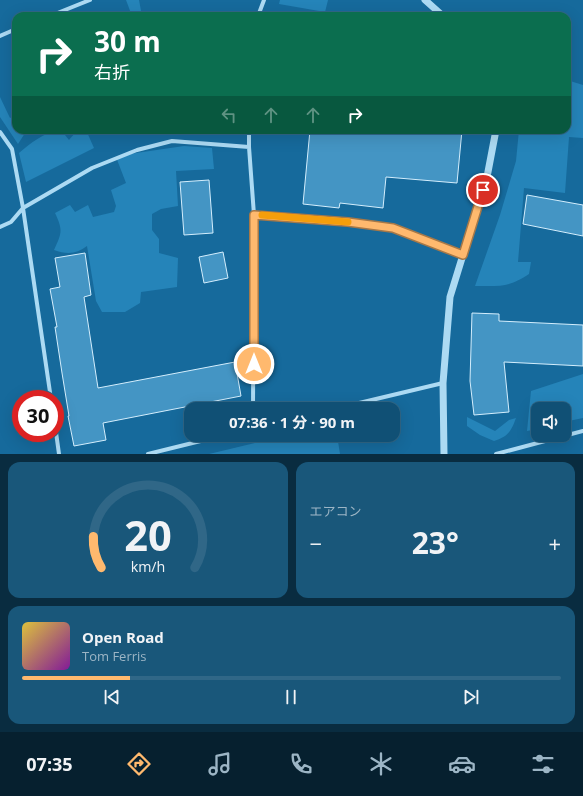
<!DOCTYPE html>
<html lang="ja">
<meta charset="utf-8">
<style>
body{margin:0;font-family:"Open Sans","Noto Sans JP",sans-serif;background:#19577a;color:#f1f3f6;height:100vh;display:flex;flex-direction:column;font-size:15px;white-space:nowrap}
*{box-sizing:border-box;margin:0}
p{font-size:13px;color:#9cb5c5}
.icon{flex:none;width:22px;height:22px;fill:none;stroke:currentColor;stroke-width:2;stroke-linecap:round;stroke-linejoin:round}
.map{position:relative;height:454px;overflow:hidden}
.details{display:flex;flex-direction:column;gap:8px;padding:8px;background:#092c40;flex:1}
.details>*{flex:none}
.banner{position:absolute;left:12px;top:12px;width:559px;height:122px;border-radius:12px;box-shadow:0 4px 16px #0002,0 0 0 1px #306787;background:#0b6e4f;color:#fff;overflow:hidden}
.buttons{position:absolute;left:531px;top:402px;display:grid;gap:8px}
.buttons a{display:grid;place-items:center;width:40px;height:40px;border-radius:8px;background:#105075;box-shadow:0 4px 16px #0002,0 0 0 1px #306787;font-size:20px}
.speed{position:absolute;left:12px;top:390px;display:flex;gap:8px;font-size:20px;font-weight:700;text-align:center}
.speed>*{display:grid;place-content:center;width:52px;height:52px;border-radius:50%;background:#105075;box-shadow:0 4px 16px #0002,0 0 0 1px #306787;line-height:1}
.speed .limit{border:6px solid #d22;background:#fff;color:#111}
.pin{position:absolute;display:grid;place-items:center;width:34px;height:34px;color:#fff;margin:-17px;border:2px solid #fff;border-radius:50%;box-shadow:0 1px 4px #0007}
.me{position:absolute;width:44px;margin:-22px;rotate:0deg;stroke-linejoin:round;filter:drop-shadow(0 0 3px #0008)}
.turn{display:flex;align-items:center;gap:14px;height:84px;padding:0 16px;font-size:18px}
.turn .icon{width:52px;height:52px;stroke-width:2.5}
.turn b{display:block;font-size:28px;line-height:34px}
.lanes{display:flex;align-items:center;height:38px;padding:0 16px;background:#0003;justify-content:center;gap:20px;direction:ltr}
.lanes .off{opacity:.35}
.big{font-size:30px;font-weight:700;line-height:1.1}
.details .widget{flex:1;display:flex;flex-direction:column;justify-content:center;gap:6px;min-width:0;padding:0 14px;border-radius:12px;background:#19577a}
.details .dial{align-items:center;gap:0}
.dial svg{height:104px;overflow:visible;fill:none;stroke:#306787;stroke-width:7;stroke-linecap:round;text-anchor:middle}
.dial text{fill:#f1f3f6;stroke:none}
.song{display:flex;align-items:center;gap:12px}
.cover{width:48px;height:48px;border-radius:6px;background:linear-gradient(135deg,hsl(50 70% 55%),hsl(290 70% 35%))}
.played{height:4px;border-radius:2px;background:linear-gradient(90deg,#ffb96e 20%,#306787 20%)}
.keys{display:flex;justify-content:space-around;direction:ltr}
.heat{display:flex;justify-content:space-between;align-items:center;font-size:22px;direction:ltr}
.details .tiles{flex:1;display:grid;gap:8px;grid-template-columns:1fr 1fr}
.widget:last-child{grid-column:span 2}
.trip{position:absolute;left:184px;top:402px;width:216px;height:40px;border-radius:12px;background:#105075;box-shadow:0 4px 16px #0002,0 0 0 1px #306787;font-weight:700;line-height:40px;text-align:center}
.menu{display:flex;height:64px;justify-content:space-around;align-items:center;background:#06202f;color:#9cb5c5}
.menu .icon{width:28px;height:28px}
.menu .selected{color:#ffb96e}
.menu b{font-size:18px;color:#f1f3f6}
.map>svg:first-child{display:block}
.green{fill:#2584b9}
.building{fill:#4495c4;stroke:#d4eefd}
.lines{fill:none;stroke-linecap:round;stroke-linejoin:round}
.minor{stroke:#acdaf3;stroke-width:4}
.tertiary{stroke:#acdaf3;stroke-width:7}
.route-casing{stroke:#a67848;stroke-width:10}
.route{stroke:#ffb96e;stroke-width:7}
.slow{stroke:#f59e0b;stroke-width:7}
</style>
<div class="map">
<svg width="583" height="454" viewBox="0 0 583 454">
<rect width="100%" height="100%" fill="#166a9c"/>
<path class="green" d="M 126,0 L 139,0 L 142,16 L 132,16 Z
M 280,0 L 328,0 L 325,12 L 279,4 Z
M 567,80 L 583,85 L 583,138 L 569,137 L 565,193 L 524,188 L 518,262 L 531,262 L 529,274 C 508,288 499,286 475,286 L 500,215 L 516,161 L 519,130 L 567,130 Z
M 0,97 L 10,118 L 16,115 L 16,130 L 27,130 L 18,144 L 0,117 Z
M 59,130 L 61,130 L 69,140 C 75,133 77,130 86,130 L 94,148 L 26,182 L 19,153 C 31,143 43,133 59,130 Z
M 184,146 L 212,148 L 214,169 L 176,171 L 178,206 L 161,209 L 152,214 L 152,230 L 159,239 L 159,253 L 178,258 L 177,287 L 141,292 L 140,303 L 125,312 L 102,312 L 96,301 L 87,246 C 77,254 67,255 54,250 C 62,233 63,230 55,213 L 70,205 L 75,212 L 88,205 L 93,217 L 114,212 L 116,206 L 111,190 L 126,183 L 116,157 L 136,153 Z
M 583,374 L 583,418 L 564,422 L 564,409 L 538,409 L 538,429 L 527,431 L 531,391 Z
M 467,417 L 495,431 L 509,420 L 516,418 C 511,432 508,436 494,441 L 480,435 L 467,426 Z
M 288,435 L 337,435 L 340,454 L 209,454 Z"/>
<path class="building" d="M 310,130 L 462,130 L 457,183 L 386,177 L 383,208 L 340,203 L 339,208 L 303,204 Z
M 209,180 L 213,233 L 184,235 L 180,182 Z
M 527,195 L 583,205 L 583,236 L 523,224 Z
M 223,252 L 228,278 L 204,283 L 199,257 Z
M 85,253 L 91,295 L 84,297 L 98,388 L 235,362 L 241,396 L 103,423 L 106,440 L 74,446 L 68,416 L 69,416 L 62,373 L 55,327 L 57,327 L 50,289 L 60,287 L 55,258 Z
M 472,313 L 499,314 L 499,321 L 583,325 L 583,366 L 504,362 L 509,412 L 474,415 L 470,381 Z"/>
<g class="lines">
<path class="minor" d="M 50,16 L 90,0
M 258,16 L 264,0
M 0,36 L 16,29
M 249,130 L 249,147
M 0,132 L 12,149 L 23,208 L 51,399
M 254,215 L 348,222 L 393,228 L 463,255
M 0,227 L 11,222 L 23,208 L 92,168 L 137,150 L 172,141 L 249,147 L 254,215 L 253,409
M 334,409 L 443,383
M 55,425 L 59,454
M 148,454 L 225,435
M 496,454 L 583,431"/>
<path class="tertiary" d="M 425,0 L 443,16
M 444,454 L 443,383 L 450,297 L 487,177 L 496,130"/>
</g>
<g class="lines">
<defs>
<path id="route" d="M 254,364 L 254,215 L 348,222 L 393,228 L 463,255 L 483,190"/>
</defs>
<use href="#route" class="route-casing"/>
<use href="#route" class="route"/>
<path class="slow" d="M 262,215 L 348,222"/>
</g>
</svg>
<div class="buttons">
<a><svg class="icon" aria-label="sound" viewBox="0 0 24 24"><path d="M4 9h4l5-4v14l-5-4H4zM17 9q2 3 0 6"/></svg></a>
</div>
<div class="speed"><div class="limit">30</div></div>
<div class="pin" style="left:483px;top:190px;background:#d93025"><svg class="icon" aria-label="arrive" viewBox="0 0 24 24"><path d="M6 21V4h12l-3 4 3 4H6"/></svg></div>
<svg class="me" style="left:254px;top:364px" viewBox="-20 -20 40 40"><circle r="17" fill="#ffb96e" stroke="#fff" stroke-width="3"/><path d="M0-11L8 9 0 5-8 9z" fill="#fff"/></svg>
<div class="trip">07:36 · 1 分 · 90 m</div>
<div class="banner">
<div class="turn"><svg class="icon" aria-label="right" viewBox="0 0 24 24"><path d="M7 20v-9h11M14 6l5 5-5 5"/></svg><div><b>30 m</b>右折</div></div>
<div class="lanes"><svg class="icon off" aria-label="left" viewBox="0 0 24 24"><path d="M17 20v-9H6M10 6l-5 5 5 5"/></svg><svg class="icon off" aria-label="ahead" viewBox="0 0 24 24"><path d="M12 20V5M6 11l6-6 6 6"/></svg><svg class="icon off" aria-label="ahead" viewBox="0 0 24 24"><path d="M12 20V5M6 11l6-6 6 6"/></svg><svg class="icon" aria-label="right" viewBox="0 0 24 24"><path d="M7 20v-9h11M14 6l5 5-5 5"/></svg></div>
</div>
</div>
<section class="details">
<div class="tiles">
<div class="widget dial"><svg viewBox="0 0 100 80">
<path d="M14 69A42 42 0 1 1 86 69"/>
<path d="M14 69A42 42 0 0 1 8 45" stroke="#ffb96e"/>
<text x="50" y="56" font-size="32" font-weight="700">20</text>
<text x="50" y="72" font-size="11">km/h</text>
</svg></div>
<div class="widget"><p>エアコン</p>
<div class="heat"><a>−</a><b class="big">23°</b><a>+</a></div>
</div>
<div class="widget">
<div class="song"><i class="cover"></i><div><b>Open Road</b><p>Tom Ferris</p></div></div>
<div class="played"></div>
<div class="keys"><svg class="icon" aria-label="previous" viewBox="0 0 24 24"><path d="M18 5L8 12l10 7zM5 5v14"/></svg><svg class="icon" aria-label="pause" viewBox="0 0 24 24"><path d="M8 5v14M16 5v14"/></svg><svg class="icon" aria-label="next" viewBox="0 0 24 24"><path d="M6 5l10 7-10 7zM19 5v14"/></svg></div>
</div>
</div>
</section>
<nav class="menu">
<b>07:35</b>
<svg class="icon selected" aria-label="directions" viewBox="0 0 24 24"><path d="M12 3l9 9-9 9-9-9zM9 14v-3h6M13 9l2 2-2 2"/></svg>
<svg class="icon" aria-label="music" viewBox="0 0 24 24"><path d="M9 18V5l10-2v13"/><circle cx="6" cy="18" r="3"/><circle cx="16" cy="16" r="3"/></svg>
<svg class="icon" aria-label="phone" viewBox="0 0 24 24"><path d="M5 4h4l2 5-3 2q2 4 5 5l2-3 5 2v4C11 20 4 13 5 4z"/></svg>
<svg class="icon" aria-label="climate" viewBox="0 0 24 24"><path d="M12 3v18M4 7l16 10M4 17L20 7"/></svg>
<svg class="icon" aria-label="car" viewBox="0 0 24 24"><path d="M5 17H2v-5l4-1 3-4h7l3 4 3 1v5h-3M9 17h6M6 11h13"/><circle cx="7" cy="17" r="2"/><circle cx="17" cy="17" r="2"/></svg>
<svg class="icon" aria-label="filters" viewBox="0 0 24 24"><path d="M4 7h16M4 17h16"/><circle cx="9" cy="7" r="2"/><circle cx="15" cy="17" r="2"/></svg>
</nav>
